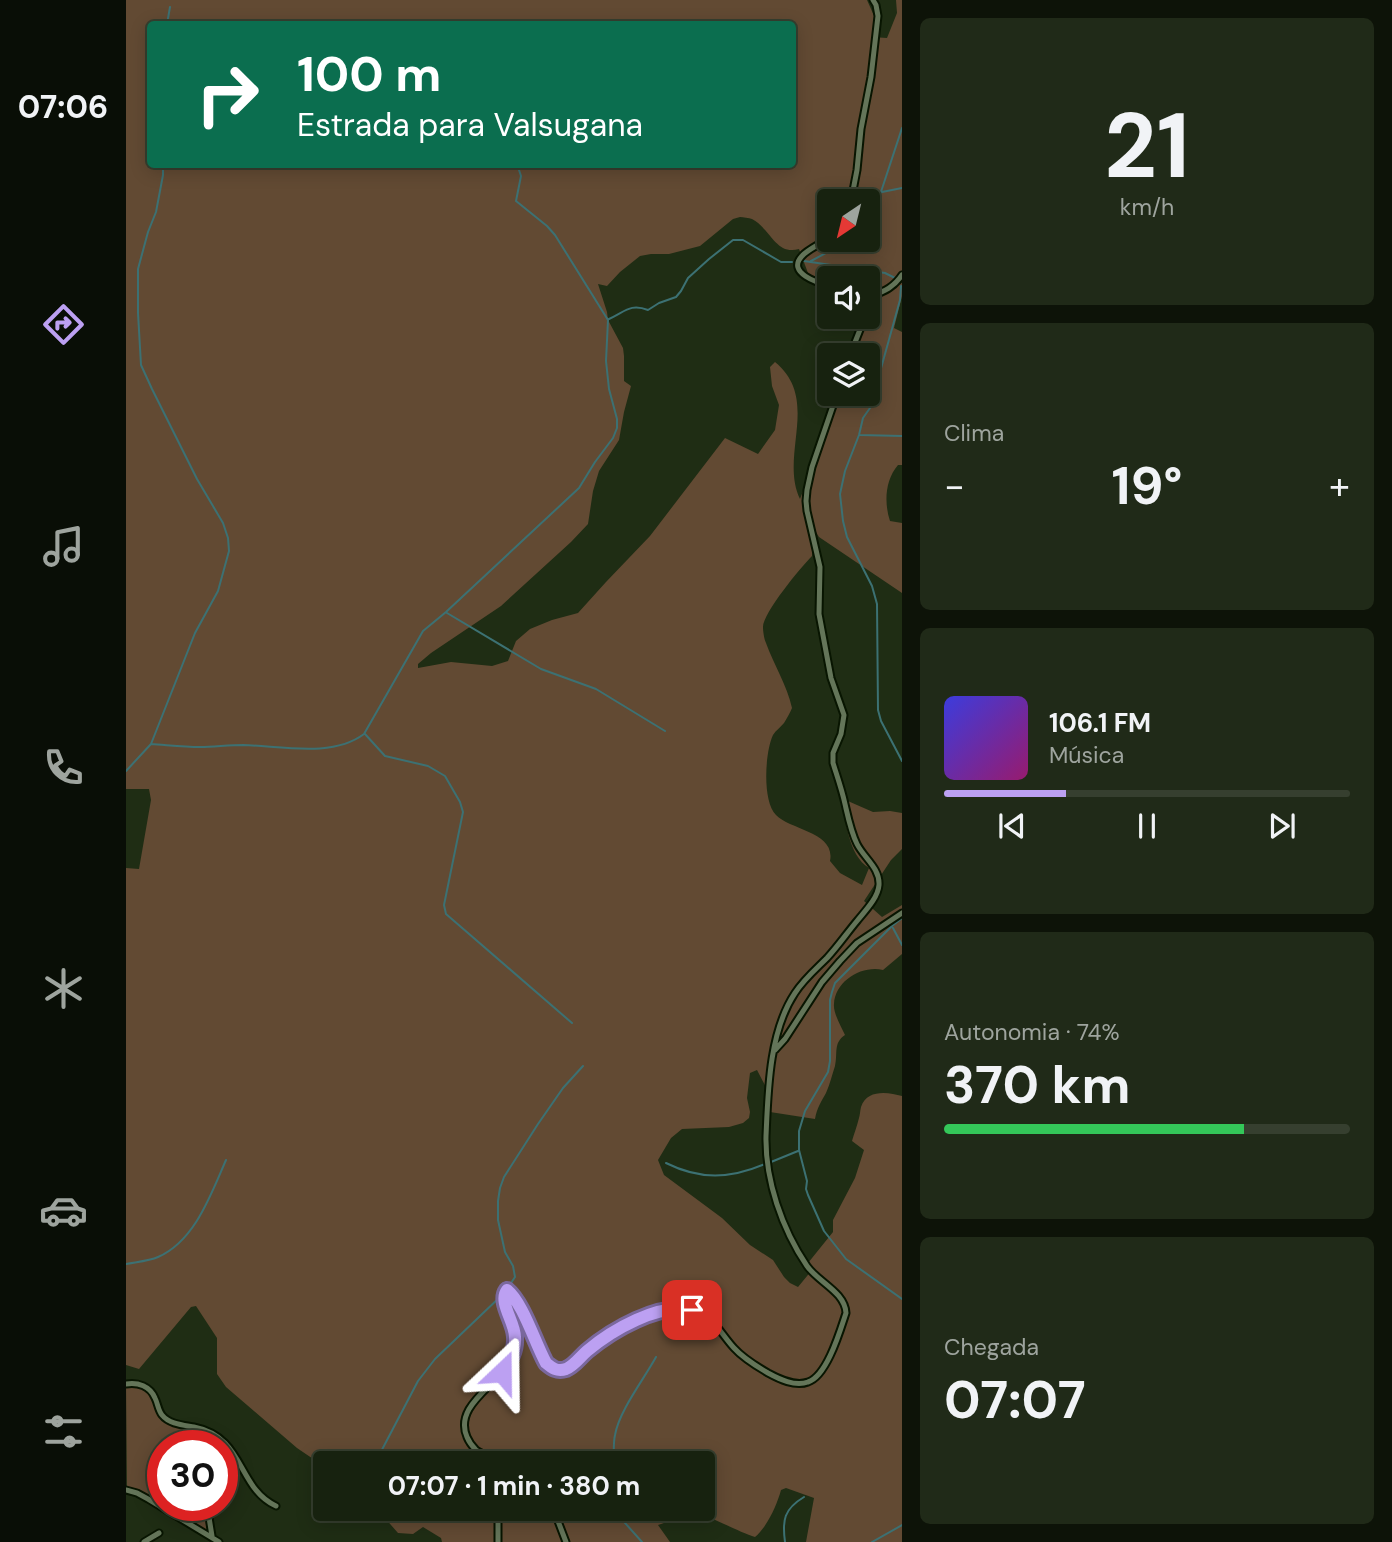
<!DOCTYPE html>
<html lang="pt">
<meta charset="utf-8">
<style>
body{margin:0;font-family:"DM Sans",sans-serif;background:#202a18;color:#f1f3f6;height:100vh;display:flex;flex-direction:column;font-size:26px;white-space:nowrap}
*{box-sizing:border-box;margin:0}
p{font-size:23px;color:#9ea49e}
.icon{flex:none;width:38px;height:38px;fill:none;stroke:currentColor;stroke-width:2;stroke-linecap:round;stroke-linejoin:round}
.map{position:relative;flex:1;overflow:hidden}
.side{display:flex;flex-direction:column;gap:18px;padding:18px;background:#0d1308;width:490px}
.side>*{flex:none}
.top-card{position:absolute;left:21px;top:21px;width:649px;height:147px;border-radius:7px;box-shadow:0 4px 18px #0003,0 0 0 2px #363f2f;background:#0b6e4f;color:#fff;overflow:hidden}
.needle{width:46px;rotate:215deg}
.fabs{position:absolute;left:691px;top:189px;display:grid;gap:14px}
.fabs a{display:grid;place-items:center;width:63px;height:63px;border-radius:7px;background:#17220f;box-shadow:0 4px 18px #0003,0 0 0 2px #363f2f;font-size:35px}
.speed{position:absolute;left:21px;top:1430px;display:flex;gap:14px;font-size:35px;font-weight:700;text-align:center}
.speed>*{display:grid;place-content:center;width:91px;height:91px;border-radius:50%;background:#17220f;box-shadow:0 4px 18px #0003,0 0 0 2px #363f2f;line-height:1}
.speed .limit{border:10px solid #d22;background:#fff;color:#111}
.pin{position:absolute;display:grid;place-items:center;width:60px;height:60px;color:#fff;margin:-30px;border-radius:14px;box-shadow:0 4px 10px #0006}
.me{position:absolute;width:77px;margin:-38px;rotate:23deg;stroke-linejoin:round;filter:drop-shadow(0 0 5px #0008)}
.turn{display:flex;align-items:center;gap:24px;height:147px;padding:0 35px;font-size:32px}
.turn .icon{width:91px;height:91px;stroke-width:2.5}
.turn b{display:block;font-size:49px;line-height:60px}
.big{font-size:52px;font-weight:700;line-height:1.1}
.side .widget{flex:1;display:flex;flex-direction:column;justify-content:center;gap:10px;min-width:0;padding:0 24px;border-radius:10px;background:#202a18}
.side .dial{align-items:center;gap:0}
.dial b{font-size:91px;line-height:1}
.song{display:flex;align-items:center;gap:21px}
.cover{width:84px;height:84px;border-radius:10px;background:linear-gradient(135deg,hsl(240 70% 55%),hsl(320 70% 35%))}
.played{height:7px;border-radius:4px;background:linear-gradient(90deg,#bca0f2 30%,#363f2f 30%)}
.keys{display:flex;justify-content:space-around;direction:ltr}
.heat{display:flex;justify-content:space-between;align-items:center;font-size:38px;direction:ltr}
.charge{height:10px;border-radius:5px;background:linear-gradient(90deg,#34c759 74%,#363f2f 0)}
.trip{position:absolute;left:187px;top:1451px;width:402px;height:70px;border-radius:7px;background:#17220f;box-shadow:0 4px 18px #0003,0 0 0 2px #363f2f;font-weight:700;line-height:70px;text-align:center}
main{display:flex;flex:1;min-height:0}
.tabs{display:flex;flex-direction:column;width:126px;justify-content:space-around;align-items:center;background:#090e06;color:#9ea49e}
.tabs .icon{width:49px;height:49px}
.tabs .on{color:#bca0f2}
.tabs b{font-size:32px;color:#f1f3f6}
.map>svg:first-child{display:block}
.green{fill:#624a33;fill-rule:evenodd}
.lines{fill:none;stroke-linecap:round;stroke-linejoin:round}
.stream{stroke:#3c7173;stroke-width:2}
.minor-casing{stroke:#081501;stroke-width:9}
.minor{stroke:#647559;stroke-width:5}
.route-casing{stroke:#7a689d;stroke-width:18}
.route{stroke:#bca0f2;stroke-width:12}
</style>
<main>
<nav class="tabs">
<b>07:06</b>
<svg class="icon on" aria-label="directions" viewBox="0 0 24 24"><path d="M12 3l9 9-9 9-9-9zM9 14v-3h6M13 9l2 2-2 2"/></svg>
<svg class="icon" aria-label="music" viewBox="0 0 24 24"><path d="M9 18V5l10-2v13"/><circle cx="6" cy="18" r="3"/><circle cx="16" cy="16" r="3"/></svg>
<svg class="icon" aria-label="phone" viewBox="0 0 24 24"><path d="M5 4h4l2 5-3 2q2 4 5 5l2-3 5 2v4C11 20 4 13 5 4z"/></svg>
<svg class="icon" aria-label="climate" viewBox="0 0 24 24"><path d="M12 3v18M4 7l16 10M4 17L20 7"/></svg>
<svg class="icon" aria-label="car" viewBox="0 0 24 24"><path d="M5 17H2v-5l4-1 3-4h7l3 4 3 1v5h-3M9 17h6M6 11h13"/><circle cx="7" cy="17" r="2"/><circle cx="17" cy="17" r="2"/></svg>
<svg class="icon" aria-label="filters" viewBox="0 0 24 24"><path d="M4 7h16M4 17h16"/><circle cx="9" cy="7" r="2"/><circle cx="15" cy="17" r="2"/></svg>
</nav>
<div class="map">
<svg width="776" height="1542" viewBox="0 0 776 1542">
<rect width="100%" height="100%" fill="#1f2d14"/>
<path class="green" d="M 0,0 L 741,0 L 749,18 L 746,37 L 761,38 L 771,13 L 770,0 L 776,0 L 776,296 L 768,328 L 776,332 L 776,465 L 772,465 C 759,480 758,503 764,521 L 776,523 L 776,593 L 693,537 L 688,529 L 686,556 C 675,567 637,613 637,627 C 637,631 638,639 640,643 C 648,665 661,685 666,708 C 664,713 661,718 658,723 C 655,727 650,730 647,735 C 639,752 636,801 650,815 C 664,830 710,832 704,861 L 714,873 L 736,885 L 743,868 C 722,855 720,820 715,798 L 747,812 L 764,811 L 776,813 L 776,849 L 765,860 L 738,901 L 756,917 L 776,905 L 776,954 L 757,970 C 736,965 709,981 708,1004 C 707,1013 715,1026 719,1035 C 707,1043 712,1053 709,1066 C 706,1075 704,1084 700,1093 C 695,1102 691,1108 689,1119 L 644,1112 L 643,1093 L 631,1070 L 624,1073 L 621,1098 L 624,1112 L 623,1118 L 617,1123 L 603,1127 L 556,1129 L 545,1138 L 532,1160 L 538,1175 L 596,1218 L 624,1245 L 647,1260 L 658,1277 L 664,1283 L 672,1287 L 686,1270 L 682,1263 L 707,1232 L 707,1220 L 729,1178 L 738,1150 L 726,1141 C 728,1134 731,1126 733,1118 C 734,1115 734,1111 735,1107 C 741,1089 762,1092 776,1096 L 776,1542 L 680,1542 L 688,1498 L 660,1488 L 655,1490 C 651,1505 641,1527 629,1537 C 614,1533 582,1514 571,1515 C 558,1515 544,1521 532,1525 L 544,1542 L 316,1542 L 315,1538 L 297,1527 L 287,1534 L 272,1533 L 251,1509 L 578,1508 L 578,1463 L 200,1463 L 199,1467 L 171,1448 L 100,1387 L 91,1374 L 91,1338 L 70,1306 L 65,1307 L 13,1369 L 0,1365 L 0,868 L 13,869 L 25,800 L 23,789 L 0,789 ZM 24,24 L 667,24 L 667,164 L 24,164 ZM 704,201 L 742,201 L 742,240 L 704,240 ZM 614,217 C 617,217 623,218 626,219 C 644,228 650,256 673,249 L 685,281 C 691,286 696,290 703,289 L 704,278 L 742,278 L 742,317 L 734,317 L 723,355 L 742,355 L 742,394 L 707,394 L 684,473 L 674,499 C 653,455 695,400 649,362 L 644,367 L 646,386 L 653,405 L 649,430 L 632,454 L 599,438 L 524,536 L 480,582 L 452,613 L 426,620 L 404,629 L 390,641 L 382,661 L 366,666 L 325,662 L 292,668 L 292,664 L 305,653 L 375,606 L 445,542 L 462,524 L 467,491 L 473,471 L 493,440 L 498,412 L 505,386 L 498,381 L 498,356 L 497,348 L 482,320 L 481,312 L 472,284 L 481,286 L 494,272 L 514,256 L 525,254 L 543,254 L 574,246 L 607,219 Z
M 11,1381 L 29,1399 L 33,1414 L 67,1428 L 70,1445 L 37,1446 L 37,1505 L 81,1505 L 83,1536 L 1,1490 L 0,1383 Z"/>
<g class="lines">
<path class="stream" d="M 41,24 L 44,7
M 756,192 L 776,188
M 742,221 L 750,207 L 776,128
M 678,261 L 759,273 L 769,278
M 685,261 L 724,240
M 775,286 L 774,300 L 744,408 L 737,418 L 733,435 L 719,471 L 714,494 L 717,521 L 721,537 L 746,586 L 751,604 L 752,710 L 755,721 L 776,761
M 483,319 C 499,312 504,303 522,310 L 533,303 L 550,297 L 555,291 L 562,278 L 583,259 L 607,240 L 617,240 L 655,262 L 666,262
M 734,435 L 776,436
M 321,613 L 415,669 L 470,689 L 539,731
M 239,734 L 259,756 L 302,766 L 319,776 L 334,802 L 337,812 L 318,905 L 320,914 L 446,1023
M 25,744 C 41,745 57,747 74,747 C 88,747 102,745 117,745 C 155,746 206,758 238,734 L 297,631 L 320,612 L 453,488 L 469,462 L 487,438 L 491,428 L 491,419 L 483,389 L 480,361 L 482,320 L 429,235 L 421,226 L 390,201 L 395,176 L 391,164
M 0,771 L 25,744 L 69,633 L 92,591 L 103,551 L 102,538 L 97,523 L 71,479 L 26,389 L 15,365 L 12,313 L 12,269 L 22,232 L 30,212 L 37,175 L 37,164
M 776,918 L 766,926 L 709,983 L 706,992 L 704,1000 L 704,1061 L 702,1072 L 679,1111 L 673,1131 L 673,1150 L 681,1181 L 680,1189 L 682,1195 L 698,1231 L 720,1259 L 776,1299
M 767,928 L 776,945
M 645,1162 L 672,1151
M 540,1163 C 574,1180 604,1179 639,1164
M 0,1264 C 10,1262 23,1261 32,1257 C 69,1241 85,1194 100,1160
M 381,1289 L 389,1277 L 387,1266 L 379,1252 L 372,1220 L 372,1201 L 374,1188 L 378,1177 L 412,1124 L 437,1088 L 457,1066
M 249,1463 L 292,1381 L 309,1359 L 375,1296
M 488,1463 C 488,1454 487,1444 489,1435 C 493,1411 518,1379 530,1357
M 489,1508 L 491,1514 L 516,1542
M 659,1542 C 656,1520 658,1509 678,1497
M 746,1542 L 776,1525"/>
<defs>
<path id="minor" d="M 725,201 L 731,170 L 735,129 L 745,77 L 752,16 L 750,5 L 747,0
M 704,237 C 695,244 682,249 676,256 C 660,273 692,283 704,286
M 742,291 L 746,296 L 742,309
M 746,296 C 759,291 768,287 776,275
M 724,355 L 739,317
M 649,1050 L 659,1039 L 696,982 L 714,961 L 731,943 L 776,913
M 0,1384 C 12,1382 24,1386 29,1398 C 32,1404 32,1410 36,1415 C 43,1424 57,1425 68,1427 L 71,1446
M 68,1427 C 119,1437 111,1488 150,1506
M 380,1463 C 371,1459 359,1456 350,1450 C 346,1446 343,1442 341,1437 C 326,1402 381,1382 388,1351 C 392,1331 383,1316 377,1298 L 378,1293 L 380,1290 C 394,1298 411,1346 420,1363 C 426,1368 431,1372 439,1369 C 449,1367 456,1355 463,1349 C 486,1332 526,1307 555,1308 C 585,1309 590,1328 608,1348 C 617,1358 630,1366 642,1373 C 653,1379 669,1387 682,1382 C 701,1376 714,1331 720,1313 C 719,1292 692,1282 681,1266 C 656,1229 639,1180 640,1136 C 642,1091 643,1032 669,993 C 678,979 690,969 701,958 C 712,946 721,933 731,921 C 739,911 752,898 753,885 C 754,868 738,858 731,844 C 725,832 722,817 719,804 C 716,790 711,776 707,763 L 707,753 L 715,734 L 718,715 L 705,678 L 693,614 L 694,567 L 681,511 L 680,501 L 681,490 L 686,467 L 711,394
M 0,1490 L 11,1493 L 22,1499 L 93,1542
M 81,1505 L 86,1536
M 372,1508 L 372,1542
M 427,1508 L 440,1542
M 18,1542 L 33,1533"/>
</defs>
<use href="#minor" class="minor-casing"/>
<use href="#minor" class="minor"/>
</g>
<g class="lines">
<defs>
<path id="route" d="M 376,1372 C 384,1361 390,1351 389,1337 C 389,1322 372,1302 381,1290 C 397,1303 409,1343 420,1363 C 426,1368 431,1372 440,1369 C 448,1366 454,1357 461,1351 C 486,1330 532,1303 566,1310"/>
</defs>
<use href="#route" class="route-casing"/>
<use href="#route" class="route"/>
</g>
</svg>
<div class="fabs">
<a><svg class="needle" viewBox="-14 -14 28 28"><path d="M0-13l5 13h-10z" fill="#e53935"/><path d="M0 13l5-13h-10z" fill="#9ea49e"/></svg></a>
<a><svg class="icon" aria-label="sound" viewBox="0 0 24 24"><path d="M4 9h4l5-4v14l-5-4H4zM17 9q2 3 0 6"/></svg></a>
<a><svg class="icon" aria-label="layers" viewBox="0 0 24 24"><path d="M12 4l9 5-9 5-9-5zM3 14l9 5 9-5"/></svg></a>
</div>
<div class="speed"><div class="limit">30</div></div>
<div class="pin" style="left:566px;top:1310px;background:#d93025"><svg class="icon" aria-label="arrive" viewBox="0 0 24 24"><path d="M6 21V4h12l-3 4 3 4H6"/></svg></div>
<svg class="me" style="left:376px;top:1372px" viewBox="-20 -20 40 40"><path d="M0-17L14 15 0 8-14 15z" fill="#bca0f2" stroke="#fff" stroke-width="4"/></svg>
<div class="trip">07:07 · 1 min · 380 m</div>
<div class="top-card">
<div class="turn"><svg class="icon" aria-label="right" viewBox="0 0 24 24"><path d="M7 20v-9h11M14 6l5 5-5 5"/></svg><div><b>100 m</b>Estrada para Valsugana</div></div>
</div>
</div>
<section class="side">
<div class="widget dial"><b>21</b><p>km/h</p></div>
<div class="widget"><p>Clima</p>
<div class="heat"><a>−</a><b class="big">19°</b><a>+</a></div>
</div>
<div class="widget">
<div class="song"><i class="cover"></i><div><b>106.1 FM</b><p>Música</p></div></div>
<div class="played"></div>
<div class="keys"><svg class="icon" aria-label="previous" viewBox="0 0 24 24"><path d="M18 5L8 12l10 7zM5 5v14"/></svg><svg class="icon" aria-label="pause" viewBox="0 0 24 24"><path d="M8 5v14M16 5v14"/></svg><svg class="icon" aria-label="next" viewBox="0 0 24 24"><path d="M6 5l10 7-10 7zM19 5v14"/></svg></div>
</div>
<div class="widget"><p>Autonomia · 74%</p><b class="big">370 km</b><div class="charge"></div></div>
<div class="widget"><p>Chegada</p><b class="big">07:07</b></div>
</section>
</main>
